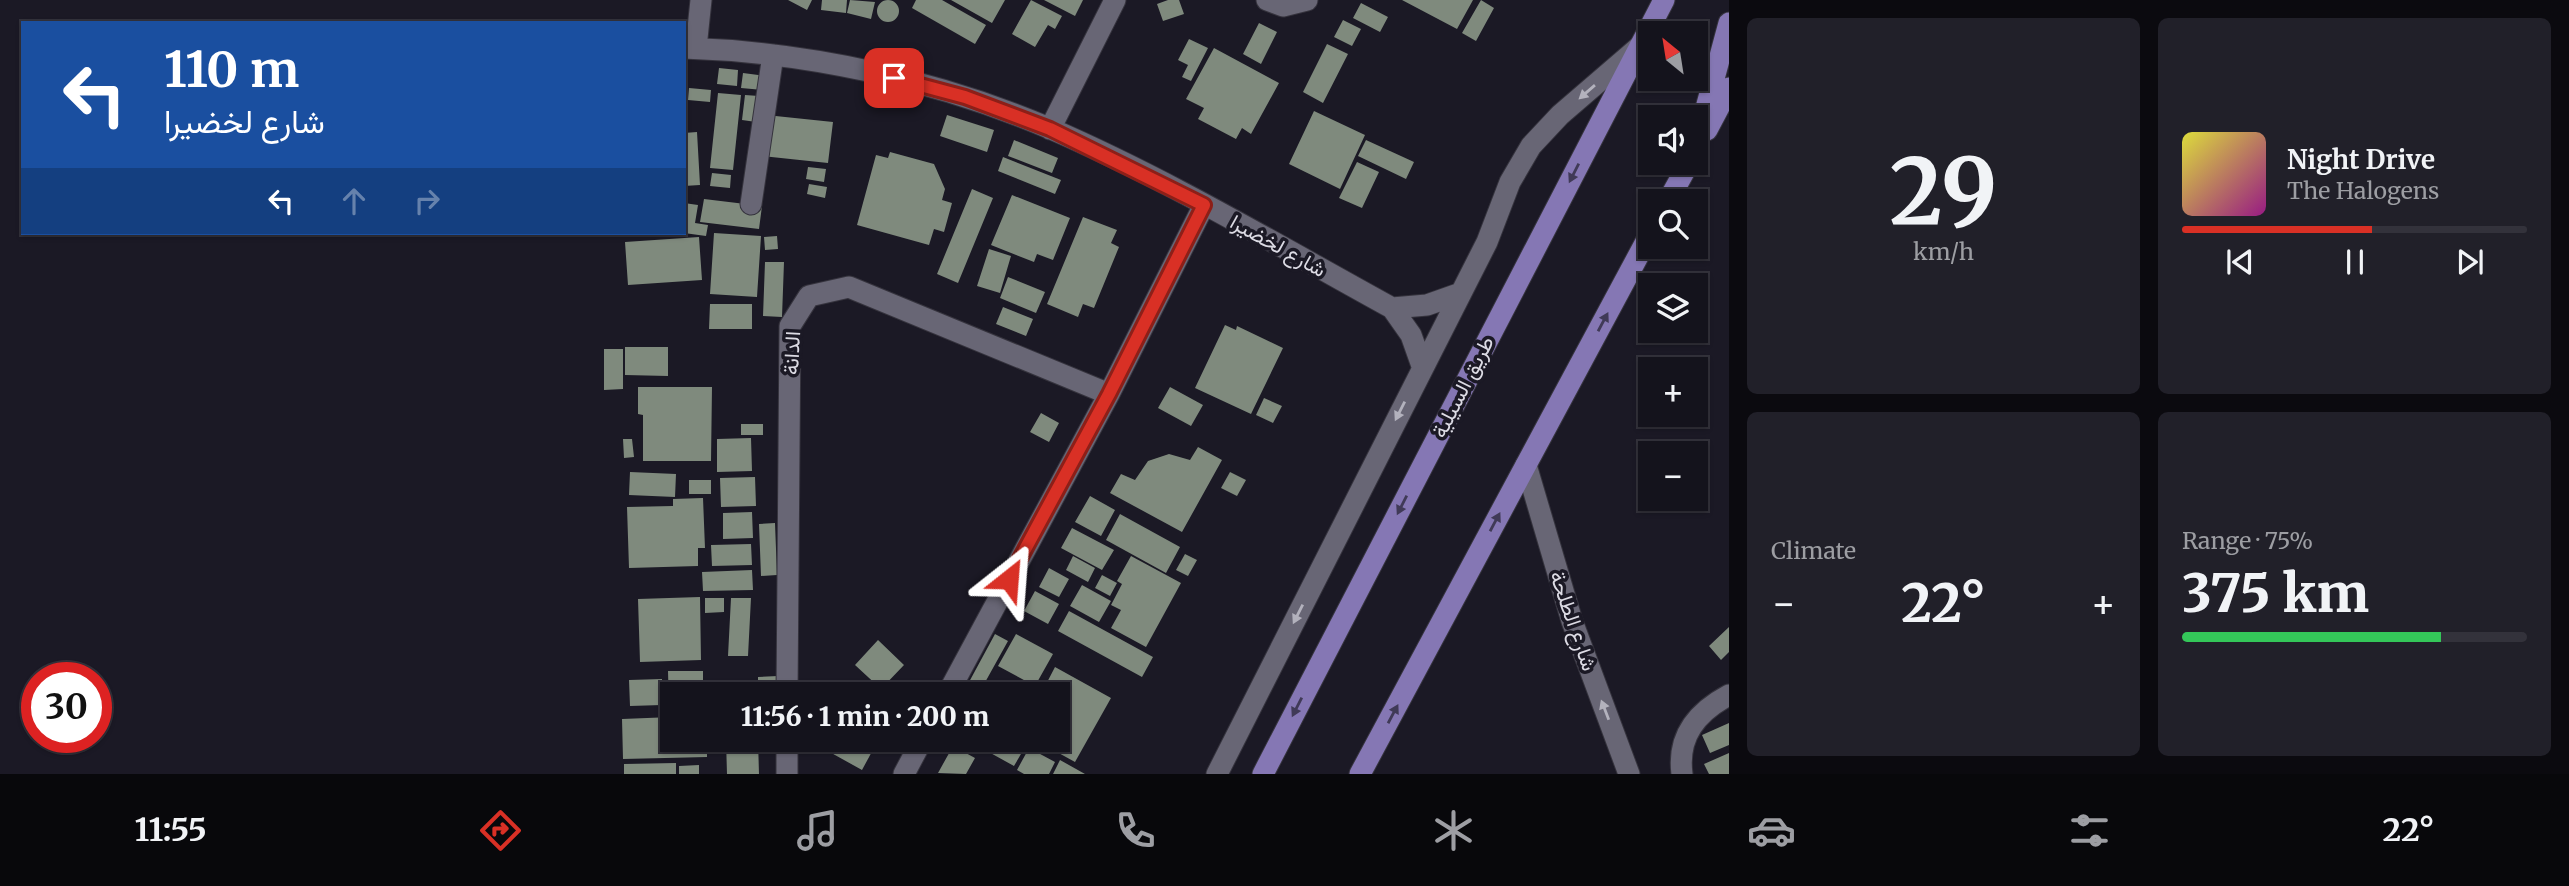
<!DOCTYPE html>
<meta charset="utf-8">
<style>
body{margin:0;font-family:Merriweather,Vazirmatn,serif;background:#212029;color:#f1f3f6;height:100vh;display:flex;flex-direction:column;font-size:26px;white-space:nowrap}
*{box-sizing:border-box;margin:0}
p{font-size:23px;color:#9d9ea3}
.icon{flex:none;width:38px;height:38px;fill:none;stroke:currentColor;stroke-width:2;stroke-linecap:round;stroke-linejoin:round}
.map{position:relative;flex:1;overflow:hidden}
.panel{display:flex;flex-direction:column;gap:18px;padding:18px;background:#0b0a0f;width:840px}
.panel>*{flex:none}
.guide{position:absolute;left:21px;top:21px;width:665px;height:214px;border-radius:0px;box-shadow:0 2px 5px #0004,0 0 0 2px #33323b;background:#1a4fa0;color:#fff;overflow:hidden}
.needle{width:46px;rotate:330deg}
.fabs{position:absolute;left:1638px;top:21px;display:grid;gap:14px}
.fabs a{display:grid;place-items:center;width:70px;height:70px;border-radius:0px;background:#14131c;box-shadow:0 2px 5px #0004,0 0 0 2px #33323b;font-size:35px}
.speed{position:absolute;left:21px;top:662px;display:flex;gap:14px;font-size:35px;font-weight:700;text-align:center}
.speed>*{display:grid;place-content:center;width:91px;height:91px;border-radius:50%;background:#14131c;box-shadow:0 2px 5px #0004,0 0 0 2px #33323b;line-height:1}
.speed .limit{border:10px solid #d22;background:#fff;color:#111}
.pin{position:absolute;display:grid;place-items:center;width:60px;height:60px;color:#fff;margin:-30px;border-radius:14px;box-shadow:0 4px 10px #0006}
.me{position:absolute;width:77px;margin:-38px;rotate:28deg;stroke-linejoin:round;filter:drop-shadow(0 0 5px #0008)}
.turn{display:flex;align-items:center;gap:24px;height:147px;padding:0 28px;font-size:32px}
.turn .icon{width:91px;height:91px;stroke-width:2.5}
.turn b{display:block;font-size:49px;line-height:60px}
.lanes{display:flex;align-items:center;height:66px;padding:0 28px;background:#0003;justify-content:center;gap:35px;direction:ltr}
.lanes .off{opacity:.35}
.big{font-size:52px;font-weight:800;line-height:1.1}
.panel .widget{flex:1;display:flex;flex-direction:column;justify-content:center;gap:10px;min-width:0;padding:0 24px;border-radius:10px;background:#212029}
.panel .dial{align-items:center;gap:0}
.dial b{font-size:91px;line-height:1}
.song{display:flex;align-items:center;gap:21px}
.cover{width:84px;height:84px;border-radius:10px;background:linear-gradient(135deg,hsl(60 70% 55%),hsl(310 70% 35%))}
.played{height:7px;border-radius:4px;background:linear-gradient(90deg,#d93025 55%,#33323b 55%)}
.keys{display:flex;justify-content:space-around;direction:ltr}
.heat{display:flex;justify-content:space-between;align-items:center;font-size:38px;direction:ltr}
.charge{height:10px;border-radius:5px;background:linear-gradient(90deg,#34c759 75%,#33323b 0)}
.panel .tiles{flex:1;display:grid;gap:18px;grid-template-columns:repeat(2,1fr)}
.trip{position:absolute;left:660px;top:682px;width:410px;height:70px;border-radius:0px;background:#14131c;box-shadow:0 2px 5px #0004,0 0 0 2px #33323b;font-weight:800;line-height:70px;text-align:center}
.menu{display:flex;height:112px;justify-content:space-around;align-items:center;background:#08080b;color:#9d9ea3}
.menu .icon{width:49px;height:49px}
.menu .active{color:#d93025}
.menu b{font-size:32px;color:#f1f3f6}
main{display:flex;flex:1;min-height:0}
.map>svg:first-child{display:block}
.building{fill:#7f8a7d}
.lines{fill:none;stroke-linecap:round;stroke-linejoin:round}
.minor-casing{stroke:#35333d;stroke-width:23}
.major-casing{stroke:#35333d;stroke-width:23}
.minor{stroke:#686675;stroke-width:21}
.major{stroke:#8577b4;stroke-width:21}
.oneway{fill:#b3b2bd}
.oneway2{fill:#403a57}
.route-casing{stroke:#8d1f18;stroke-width:18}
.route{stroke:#d93025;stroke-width:12}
.labels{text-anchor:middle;stroke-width:7;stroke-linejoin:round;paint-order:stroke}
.street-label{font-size:21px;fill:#dcdbe4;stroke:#1b1925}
</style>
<main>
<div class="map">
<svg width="1729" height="774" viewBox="0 0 1729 774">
<rect width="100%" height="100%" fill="#1b1925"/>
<path class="building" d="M877 11a11 11 0 1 1 22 0a11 11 0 1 1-22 0Z
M 788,0 L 812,0 L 807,10 Z
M 822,0 L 847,0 L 846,13 L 821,10 Z
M 850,0 L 875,2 L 871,19 L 847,13 Z
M 916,0 L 942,0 L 986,25 L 975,44 L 912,8 Z
M 951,0 L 1005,0 L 992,23 Z
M 1031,0 L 1062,16 L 1055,29 L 1048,25 L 1035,47 L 1012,34 Z
M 1044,0 L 1083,0 L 1075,16 Z
M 1168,0 L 1179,0 L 1184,14 L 1163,21 L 1157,4 Z
M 1402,0 L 1473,0 L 1457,29 Z
M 1481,0 L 1494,8 L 1476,41 L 1462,33 Z
M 1361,3 L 1388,17 L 1380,32 L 1353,18 Z
M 1343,20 L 1361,29 L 1352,46 L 1334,37 Z
M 1259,23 L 1277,32 L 1261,64 L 1243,54 Z
M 1189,39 L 1208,48 L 1191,81 L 1182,77 L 1188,65 L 1178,60 Z
M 1327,44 L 1348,54 L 1323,103 L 1303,92 Z
M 1214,48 L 1279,83 L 1251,134 L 1242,128 L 1236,139 L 1198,119 L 1204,108 L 1186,99 Z
M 719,68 L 738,70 L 737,86 L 717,84 Z
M 743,73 L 765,76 L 763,90 L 741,88 Z
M 689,88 L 711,90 L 710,102 L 688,100 Z
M 718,93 L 741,95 L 733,170 L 710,168 Z
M 745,95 L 759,96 L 756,122 L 742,120 Z
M 1314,111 L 1365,135 L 1340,189 L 1289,164 Z
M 766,115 L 833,122 L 828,163 L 762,156 Z
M 947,115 L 994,130 L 987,152 L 940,136 Z
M 697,132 L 700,185 L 684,186 L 684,133 Z
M 1014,140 L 1058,158 L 1052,173 L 1008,156 Z
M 1366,140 L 1414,162 L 1406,179 L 1358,156 Z
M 890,152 L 934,164 L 945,189 L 942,200 L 952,203 L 944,232 L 934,229 L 929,245 L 857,225 L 876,155 L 888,158 Z
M 1003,157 L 1061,180 L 1055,194 L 998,171 Z
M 1357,162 L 1379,172 L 1362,208 L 1339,198 Z
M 808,167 L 826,169 L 824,182 L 806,179 Z
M 712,173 L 731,175 L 730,188 L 710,186 Z
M 809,184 L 827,187 L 825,198 L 807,194 Z
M 972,189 L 993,198 L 958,283 L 937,274 Z
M 1012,195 L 1070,218 L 1053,260 L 1037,254 L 1034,262 L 991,245 Z
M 704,199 L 762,206 L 759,229 L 700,222 Z
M 684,203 L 698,205 L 695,223 L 708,225 L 706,236 L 684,233 Z
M 1083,217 L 1117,230 L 1111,243 L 1119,247 L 1094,308 L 1083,304 L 1078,317 L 1047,304 Z
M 714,233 L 761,236 L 757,297 L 710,294 Z
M 777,236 L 778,249 L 765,250 L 764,237 Z
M 699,237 L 702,280 L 628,285 L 625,242 Z
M 989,249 L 1011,256 L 1000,293 L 977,286 Z
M 765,262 L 784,262 L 782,317 L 763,316 Z
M 1008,277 L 1045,292 L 1036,313 L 1000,298 Z
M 710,304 L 752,304 L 752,329 L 709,329 Z
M 1003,307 L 1033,319 L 1026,336 L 996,324 Z
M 1225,325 L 1236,330 L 1237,326 L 1283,348 L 1251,414 L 1195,388 Z
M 625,347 L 668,347 L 668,376 L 625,375 Z
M 604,349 L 623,349 L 623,389 L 604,390 Z
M 638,387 L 712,387 L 711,461 L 643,461 L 643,415 L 638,414 Z
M 1170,387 L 1203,405 L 1191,426 L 1158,408 Z
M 1264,398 L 1282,406 L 1273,423 L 1256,415 Z
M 1041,413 L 1059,423 L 1049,442 L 1030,432 Z
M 741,424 L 763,424 L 763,435 L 741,435 Z
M 751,438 L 752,471 L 717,472 L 717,439 Z
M 623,439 L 632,439 L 634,457 L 624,458 Z
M 1198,447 L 1222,460 L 1182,532 L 1110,493 L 1121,474 L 1135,480 L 1148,461 L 1169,454 L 1190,460 Z
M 630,472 L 676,474 L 675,497 L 629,495 Z
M 1230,472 L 1246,480 L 1237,496 L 1221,488 Z
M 755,477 L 756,506 L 721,507 L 720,478 Z
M 689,480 L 711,480 L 711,494 L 689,494 Z
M 1090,496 L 1115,510 L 1101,536 L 1075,522 Z
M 703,498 L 705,548 L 698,548 L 698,566 L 629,568 L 627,507 L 673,506 L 673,499 Z
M 752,512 L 753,538 L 723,539 L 723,513 Z
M 1120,514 L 1180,547 L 1166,573 L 1106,540 Z
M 775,523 L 777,575 L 761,576 L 759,524 Z
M 1072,528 L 1114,550 L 1102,570 L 1061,548 Z
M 751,544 L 752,565 L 712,566 L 711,545 Z
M 1185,554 L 1197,560 L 1188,576 L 1176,570 Z
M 1073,556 L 1095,568 L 1088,582 L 1066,570 Z
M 1131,556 L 1181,583 L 1146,647 L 1111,628 L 1121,610 L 1111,605 L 1122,584 L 1117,581 Z
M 1049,568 L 1069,579 L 1059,597 L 1039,587 Z
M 752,570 L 753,590 L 703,591 L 702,572 Z
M 1102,575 L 1117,583 L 1110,596 L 1095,588 Z
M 1082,585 L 1111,601 L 1099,622 L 1070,606 Z
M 1035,591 L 1059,604 L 1048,624 L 1024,611 Z
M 700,597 L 701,660 L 640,662 L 638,599 Z
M 705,598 L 724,598 L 724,612 L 705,613 Z
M 731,598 L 751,598 L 748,656 L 728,656 Z
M 1069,611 L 1153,657 L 1142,677 L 1058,631 Z
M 1729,627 L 1729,652 L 1721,660 L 1709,646 Z
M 995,634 L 1008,641 L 978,695 L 962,695 Z
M 1016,634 L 1053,654 L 1035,686 L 998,666 Z
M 878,640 L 904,665 L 881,689 L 855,665 Z
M 1055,667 L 1111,698 L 1075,762 L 1035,740 L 1057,740 L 1057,695 L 1032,695 L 1035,689 L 1042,692 Z
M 668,671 L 703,671 L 703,695 L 672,695 L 672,711 L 669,711 Z
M 778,676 L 778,695 L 758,695 L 758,677 Z
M 662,679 L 662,705 L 630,706 L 629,680 Z
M 995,680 L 1019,693 L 1018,695 L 987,695 Z
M 672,717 L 672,740 L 707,740 L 707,757 L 623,759 L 622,719 Z
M 1729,723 L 1729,745 L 1710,753 L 1702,735 Z
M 726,740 L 758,740 L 759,774 L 727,774 Z
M 831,740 L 864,740 L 875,746 L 862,770 L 826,750 Z
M 967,740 L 1025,740 L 1028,742 L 1014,766 Z
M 953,746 L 975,758 L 966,774 L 938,773 Z
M 1029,748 L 1055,762 L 1049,774 L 1024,774 L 1017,770 Z
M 1729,753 L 1729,774 L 1709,774 L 1704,764 Z
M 1060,760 L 1085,774 L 1053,774 Z
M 676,763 L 676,774 L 624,774 L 624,764 Z
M 699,765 L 699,774 L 679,774 L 679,766 Z"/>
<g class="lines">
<defs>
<path id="minor" d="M 1267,0 L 1283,6 L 1307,0
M 684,48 C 808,52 936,80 1049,128 C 1167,179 1279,246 1392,308 L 1411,335 L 1422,366
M 696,48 L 701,0
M 1050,129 L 1115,0
M 751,204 L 773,55
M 1392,308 L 1427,305 L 1461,293
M 1526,465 L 1572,621 L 1629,774
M 787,695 L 790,326 L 809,296 L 849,287 L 1109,394
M 947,695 L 1109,394 L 1204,205
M 787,774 L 787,740
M 904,774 L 922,740
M 1217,774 L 1487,242 L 1510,182 L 1531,146 L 1560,115 L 1639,47
M 1682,774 C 1677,736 1697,712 1729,695"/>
<path id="major" d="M 1707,130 L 1729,88
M 1696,145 L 1729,23
M 1668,201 L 1689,163
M 1263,774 L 1664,0
M 1360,774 L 1650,234"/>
</defs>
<use href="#minor" class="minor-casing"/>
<use href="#major" class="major-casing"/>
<use href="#minor" class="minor"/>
<use href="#major" class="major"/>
</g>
<defs><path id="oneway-solid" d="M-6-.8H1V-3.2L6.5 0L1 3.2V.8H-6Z" transform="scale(1.75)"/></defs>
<g class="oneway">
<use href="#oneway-solid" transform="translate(1587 92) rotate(139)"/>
<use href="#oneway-solid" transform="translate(1400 411) rotate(117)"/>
<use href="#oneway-solid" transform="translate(1298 614) rotate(117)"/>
<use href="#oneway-solid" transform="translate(1605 710) rotate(-111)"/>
</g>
<g class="oneway2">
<use href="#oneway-solid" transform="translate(1574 173) rotate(117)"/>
<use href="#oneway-solid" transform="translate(1603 322) rotate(-62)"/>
<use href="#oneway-solid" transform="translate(1402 505) rotate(117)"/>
<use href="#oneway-solid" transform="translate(1495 522) rotate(-62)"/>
<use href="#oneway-solid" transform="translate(1297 707) rotate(117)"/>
<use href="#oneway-solid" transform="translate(1393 714) rotate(-62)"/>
</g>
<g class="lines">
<defs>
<path id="route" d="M 894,78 L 965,97 L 1050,129 L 1204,205 L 1109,394 L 1009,579"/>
</defs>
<use href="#route" class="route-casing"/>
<use href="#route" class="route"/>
</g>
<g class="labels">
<g class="street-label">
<text transform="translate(1278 246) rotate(29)" y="7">شارع لخضيرا</text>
<text transform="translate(792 353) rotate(-87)" y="7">الدانة</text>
<text transform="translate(1463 387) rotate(-63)" y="7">طريق السيلية</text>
<text transform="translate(1573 621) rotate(71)" y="7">شارع الطلحة</text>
</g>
</g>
</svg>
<div class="fabs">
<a><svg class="needle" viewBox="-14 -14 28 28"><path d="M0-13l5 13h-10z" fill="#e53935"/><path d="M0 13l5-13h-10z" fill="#9d9ea3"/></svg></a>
<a><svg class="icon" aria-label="sound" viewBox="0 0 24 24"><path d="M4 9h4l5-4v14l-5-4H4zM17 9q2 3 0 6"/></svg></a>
<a><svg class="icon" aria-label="search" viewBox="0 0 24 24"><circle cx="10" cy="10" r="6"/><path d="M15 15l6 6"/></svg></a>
<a><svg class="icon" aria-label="layers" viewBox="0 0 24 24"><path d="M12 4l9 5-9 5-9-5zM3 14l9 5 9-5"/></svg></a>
<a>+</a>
<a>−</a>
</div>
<div class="speed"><div class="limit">30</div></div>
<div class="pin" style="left:894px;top:78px;background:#d93025"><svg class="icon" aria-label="arrive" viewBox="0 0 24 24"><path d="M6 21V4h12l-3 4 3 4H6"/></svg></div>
<svg class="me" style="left:1009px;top:579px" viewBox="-20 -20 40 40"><path d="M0-17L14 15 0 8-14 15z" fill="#d93025" stroke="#fff" stroke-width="4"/></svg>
<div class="trip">11:56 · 1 min · 200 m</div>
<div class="guide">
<div class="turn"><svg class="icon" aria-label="left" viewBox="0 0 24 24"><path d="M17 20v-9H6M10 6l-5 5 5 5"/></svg><div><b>110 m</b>شارع لخضيرا</div></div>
<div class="lanes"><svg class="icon" aria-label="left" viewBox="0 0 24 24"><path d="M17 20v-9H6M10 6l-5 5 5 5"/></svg><svg class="icon off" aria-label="ahead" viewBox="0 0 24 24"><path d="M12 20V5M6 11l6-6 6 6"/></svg><svg class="icon off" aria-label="right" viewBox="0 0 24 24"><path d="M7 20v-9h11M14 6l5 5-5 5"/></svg></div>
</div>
</div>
<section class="panel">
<div class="tiles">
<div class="widget dial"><b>29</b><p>km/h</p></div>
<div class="widget">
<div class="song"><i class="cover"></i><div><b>Night Drive</b><p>The Halogens</p></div></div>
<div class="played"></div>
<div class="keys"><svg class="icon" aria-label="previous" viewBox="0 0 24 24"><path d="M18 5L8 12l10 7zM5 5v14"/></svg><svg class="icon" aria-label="pause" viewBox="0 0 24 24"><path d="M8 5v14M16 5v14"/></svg><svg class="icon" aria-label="next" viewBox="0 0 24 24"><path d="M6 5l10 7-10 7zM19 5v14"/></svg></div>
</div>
<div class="widget"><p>Climate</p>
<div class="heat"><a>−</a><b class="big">22°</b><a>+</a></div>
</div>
<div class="widget"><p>Range · 75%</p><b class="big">375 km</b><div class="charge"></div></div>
</div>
</section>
</main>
<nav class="menu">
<b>11:55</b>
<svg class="icon active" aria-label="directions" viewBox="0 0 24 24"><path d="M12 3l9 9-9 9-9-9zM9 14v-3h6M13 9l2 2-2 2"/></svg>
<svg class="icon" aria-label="music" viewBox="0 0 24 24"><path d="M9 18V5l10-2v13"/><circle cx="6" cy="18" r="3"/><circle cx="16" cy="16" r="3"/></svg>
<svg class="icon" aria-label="phone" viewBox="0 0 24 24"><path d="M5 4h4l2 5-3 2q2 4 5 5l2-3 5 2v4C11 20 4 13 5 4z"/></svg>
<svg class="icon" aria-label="climate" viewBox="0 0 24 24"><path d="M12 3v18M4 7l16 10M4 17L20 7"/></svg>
<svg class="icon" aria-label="car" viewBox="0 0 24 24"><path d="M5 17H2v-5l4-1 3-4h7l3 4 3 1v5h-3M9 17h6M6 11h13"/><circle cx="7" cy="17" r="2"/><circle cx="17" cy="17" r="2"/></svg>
<svg class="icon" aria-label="filters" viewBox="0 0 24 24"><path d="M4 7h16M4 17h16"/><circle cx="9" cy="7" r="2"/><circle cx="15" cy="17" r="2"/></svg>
<b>22°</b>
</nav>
